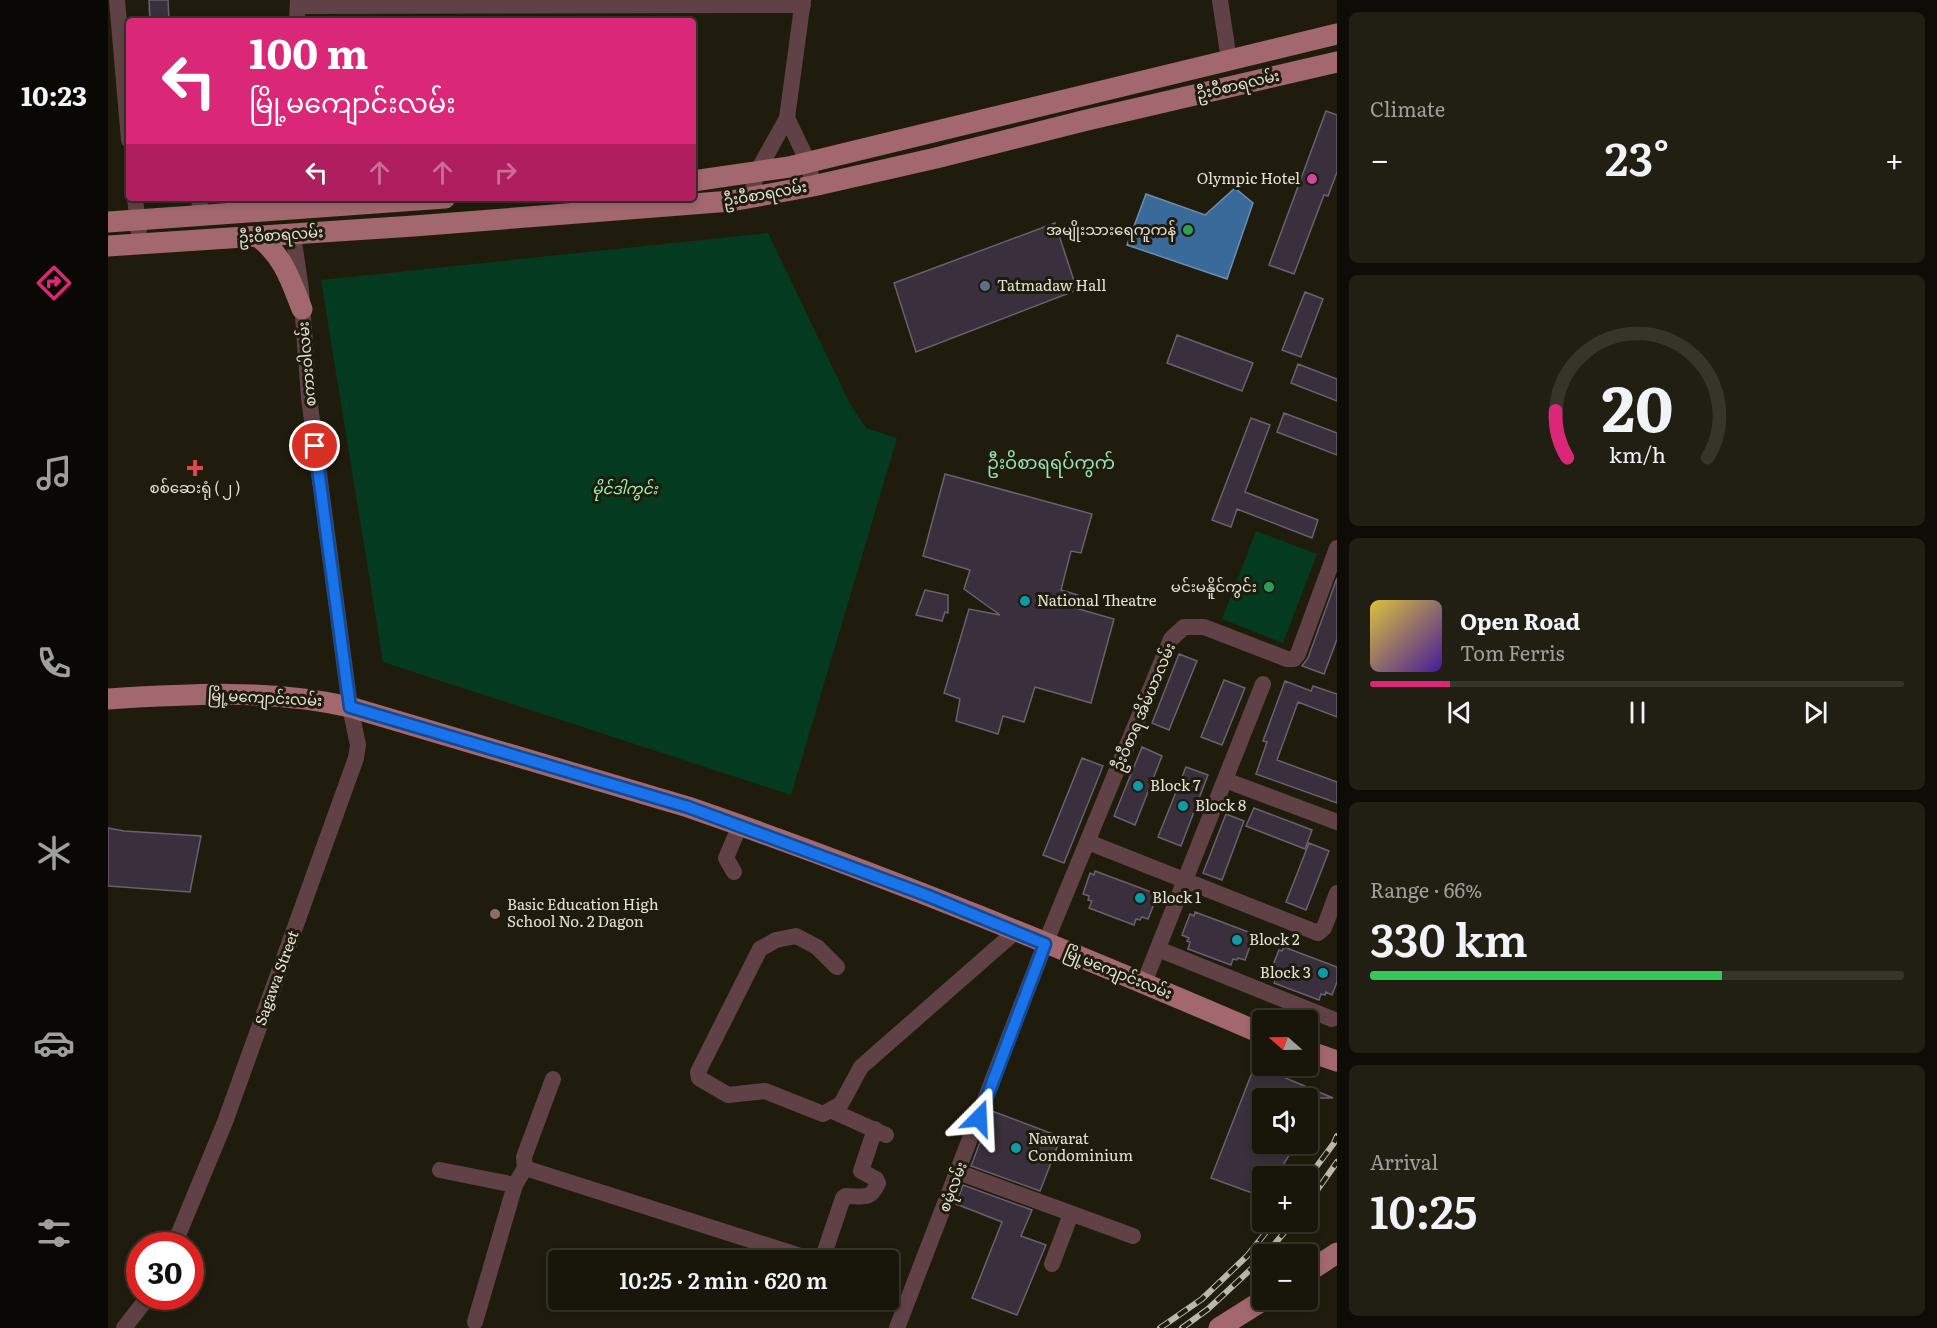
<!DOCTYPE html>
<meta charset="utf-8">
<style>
body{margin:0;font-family:Literata,"Noto Sans Myanmar",serif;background:#211e13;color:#f1f3f6;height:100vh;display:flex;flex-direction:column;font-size:22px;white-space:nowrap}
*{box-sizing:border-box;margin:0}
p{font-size:20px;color:#9f9f9c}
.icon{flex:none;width:33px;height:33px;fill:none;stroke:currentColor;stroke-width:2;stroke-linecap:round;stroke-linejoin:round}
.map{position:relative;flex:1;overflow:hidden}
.panel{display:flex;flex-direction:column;gap:12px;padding:12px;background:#0d0c06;width:600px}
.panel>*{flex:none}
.banner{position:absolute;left:18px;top:18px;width:570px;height:183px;border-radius:6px;box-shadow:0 3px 9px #0003,0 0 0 2px #36342b;background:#db2777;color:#fff;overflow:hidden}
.needle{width:39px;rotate:290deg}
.fabs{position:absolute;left:1144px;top:1010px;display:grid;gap:12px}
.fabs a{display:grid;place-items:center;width:66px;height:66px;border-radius:6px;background:#18150a;box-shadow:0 3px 9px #0003,0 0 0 2px #36342b;font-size:30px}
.speed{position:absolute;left:18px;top:1232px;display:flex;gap:12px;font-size:30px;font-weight:700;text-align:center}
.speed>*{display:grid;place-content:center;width:78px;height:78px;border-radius:50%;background:#18150a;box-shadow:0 3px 9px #0003,0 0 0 2px #36342b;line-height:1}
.speed .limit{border:9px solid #d22;background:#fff;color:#111}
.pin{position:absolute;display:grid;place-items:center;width:51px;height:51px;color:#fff;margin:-26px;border:3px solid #fff;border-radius:50%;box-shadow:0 2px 6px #0007}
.me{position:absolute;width:66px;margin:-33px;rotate:21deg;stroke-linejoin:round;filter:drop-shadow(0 0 4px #0008)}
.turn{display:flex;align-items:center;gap:21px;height:126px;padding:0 24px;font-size:27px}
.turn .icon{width:78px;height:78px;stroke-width:2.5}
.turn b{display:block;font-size:42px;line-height:51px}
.lanes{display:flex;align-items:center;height:57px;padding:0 24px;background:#0003;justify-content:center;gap:30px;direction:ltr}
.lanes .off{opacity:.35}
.big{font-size:45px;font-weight:600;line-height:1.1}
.panel .widget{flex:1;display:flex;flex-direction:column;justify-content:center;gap:9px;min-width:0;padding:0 21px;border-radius:9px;background:#211e13}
.panel .dial{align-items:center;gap:0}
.dial svg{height:156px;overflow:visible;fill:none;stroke:#36342b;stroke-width:7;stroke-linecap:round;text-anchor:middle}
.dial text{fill:#f1f3f6;stroke:none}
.song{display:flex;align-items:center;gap:18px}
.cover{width:72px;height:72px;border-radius:9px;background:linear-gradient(135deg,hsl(50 70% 55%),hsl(260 70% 35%))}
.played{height:6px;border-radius:3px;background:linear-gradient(90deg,#db2777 15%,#36342b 15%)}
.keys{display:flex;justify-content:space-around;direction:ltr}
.heat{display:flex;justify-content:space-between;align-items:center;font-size:33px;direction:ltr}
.charge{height:9px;border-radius:4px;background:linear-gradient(90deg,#34c759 66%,#36342b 0)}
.trip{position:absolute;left:440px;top:1250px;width:351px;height:60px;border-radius:6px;background:#18150a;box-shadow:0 3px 9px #0003,0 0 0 2px #36342b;font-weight:600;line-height:60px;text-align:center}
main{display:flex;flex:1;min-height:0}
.menu{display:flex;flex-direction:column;width:108px;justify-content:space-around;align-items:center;background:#0a0804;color:#9f9f9c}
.menu .icon{width:42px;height:42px}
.menu .active{color:#db2777}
.menu b{font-size:27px;color:#f1f3f6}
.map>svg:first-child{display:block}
.green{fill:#043a20}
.water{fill:#396a9a;stroke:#6d8ead;stroke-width:1.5}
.building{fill:#3a2f3c;stroke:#6c5f6e;stroke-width:1.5}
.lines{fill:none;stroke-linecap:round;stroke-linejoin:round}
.minor{stroke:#604246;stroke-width:16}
.major{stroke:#a3676f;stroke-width:21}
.rail-casing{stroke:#bab7ac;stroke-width:6}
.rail{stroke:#201c0d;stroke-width:4;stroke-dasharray:11;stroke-linecap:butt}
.route-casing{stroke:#114b97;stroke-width:15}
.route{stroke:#1a73e8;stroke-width:10}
.hotel-dot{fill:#d1479c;stroke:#201c0d;stroke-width:2}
.leisure-dot{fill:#2e9e5b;stroke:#201c0d;stroke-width:2}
.service-dot{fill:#5c6f8a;stroke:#201c0d;stroke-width:2}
.health-dot{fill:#e0444e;stroke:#201c0d;stroke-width:2}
.culture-dot{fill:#0f9aa8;stroke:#201c0d;stroke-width:2}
.education-dot{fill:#8d6e63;stroke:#201c0d;stroke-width:2}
.labels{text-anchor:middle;stroke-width:6;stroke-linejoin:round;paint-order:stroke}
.street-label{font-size:15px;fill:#e5e2d8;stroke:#201c0d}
.poi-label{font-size:15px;fill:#e5e2d8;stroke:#201c0d;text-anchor:start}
.park-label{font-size:15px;font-style:italic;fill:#99f9be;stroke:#201c0d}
.quarter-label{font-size:18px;fill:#98e3b4;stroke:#201c0d}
</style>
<main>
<nav class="menu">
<b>10:23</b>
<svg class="icon active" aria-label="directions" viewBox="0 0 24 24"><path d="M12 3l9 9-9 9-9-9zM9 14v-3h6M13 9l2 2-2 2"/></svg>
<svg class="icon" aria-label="music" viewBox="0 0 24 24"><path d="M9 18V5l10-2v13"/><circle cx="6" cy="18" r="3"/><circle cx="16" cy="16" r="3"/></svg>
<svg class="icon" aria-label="phone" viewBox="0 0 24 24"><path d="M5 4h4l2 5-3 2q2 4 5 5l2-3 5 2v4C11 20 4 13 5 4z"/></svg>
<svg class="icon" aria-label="climate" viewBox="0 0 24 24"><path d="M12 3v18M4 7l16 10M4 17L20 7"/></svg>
<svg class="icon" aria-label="car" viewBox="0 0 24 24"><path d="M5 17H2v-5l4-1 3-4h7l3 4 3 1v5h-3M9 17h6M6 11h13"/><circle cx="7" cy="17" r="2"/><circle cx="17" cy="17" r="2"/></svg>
<svg class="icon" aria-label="filters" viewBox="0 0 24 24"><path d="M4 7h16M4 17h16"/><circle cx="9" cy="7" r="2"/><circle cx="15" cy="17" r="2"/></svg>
</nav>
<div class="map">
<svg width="1229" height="1328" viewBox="0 0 1229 1328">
<rect width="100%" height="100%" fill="#201c0d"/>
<path class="green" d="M 660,233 L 742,404 L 758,428 L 789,438 L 683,795 L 275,662 L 213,280 Z
M 1148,531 L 1209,554 L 1175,643 L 1114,619 Z"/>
<path class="water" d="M 1127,188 L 1145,203 L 1119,279 L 1019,245 L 1038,194 L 1097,215 Z"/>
<path class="building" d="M 41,0 L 60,0 L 61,21 L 42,21 Z
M 1218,111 L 1229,115 L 1229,172 L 1220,196 L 1216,195 L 1186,274 L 1161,265 Z
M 947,223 L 969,290 L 808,352 L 786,283 Z
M 1197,292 L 1215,299 L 1193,357 L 1174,350 Z
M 1069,335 L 1145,363 L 1134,391 L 1059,363 Z
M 1190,364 L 1229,379 L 1229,401 L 1183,383 Z
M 1176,413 L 1229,433 L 1229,455 L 1169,432 Z
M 1143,418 L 1162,425 L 1137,492 L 1210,520 L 1204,538 L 1129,509 L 1123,527 L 1104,520 Z
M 837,474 L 984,514 L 973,553 L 963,551 L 953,590 L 970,595 L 967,608 L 1006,619 L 983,703 L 927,687 L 916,722 L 895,716 L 890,734 L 848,721 L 852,699 L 836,693 L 861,609 L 892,615 L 856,589 L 862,570 L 815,556 Z
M 1229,578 L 1229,639 L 1216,674 L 1194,666 L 1200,658 Z
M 817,590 L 840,595 L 840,613 L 837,612 L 834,621 L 808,615 Z
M 1071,654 L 1089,661 L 1061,730 L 1044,723 Z
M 1116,680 L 1137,688 L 1114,745 L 1093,737 Z
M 1177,681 L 1203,691 L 1205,686 L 1229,694 L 1229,717 L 1190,702 L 1169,760 L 1229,782 L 1229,803 L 1148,774 L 1159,742 L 1155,741 Z
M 1034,747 L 1054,756 L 1027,825 L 1006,816 Z
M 974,758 L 995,766 L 956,863 L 935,855 Z
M 1078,767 L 1100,775 L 1073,846 L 1050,837 Z
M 1146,808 L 1204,830 L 1197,849 L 1138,826 Z
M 1118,814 L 1136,821 L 1114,880 L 1095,873 Z
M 0,828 L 16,831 L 93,836 L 82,892 L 0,886 Z
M 1201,843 L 1221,851 L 1198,910 L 1178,902 Z
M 987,871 L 1046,893 L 1045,898 L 1048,899 L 1040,919 L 1034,917 L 1032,920 L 1028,919 L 1026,925 L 981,908 L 984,901 L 980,900 L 981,896 L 975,894 L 982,873 L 986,875 Z
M 1087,912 L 1143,933 L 1141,937 L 1145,938 L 1137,960 L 1130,958 L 1129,960 L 1125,959 L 1123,965 L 1080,949 L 1082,942 L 1079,941 L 1081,938 L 1074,935 L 1082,914 L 1086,916 Z
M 1176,947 L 1229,967 L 1229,982 L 1224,995 L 1218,992 L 1217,995 L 1213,994 L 1211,1000 L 1166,983 L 1169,976 L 1166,975 L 1167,972 L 1163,970 L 1171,950 L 1174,951 Z
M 1147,1065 L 1225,1098 L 1209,1098 L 1200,1118 L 1200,1098 L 1155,1098 L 1155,1143 L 1189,1143 L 1168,1176 L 1155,1176 L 1155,1197 L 1103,1178 Z
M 884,1111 L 953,1137 L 932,1191 L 863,1166 Z
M 855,1185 L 924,1210 L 913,1236 L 938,1245 L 909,1315 L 864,1298 L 894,1222 L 848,1204 Z"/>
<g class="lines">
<path class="minor" d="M 9,0 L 21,140
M 1112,0 L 1121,60
M 190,6 L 695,5
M 189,21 L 190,0
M 679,118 L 700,162 L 705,186
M 27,198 L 32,244
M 91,198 L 93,215
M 643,198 L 648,174 L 679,118 L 695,0
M 1117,780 L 1229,822
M 980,842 L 1210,933 L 1216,928 L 1229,893
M 626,872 L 618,858 L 632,825
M 1050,949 L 1224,1019
M 729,967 L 709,947 L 688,936 L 668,940 L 652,949 L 590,1072 L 591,1078 L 620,1095 L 657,1091 L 715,1114 L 733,1104 L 753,1067 L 908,931
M 1036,983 L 1155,684
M 722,1110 L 778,1135
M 417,1168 L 416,1157 L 445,1079
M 332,1170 L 407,1185 L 417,1168 L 705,1260
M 850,1172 L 1025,1236
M 66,1245 L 117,1122 L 248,758 L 250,745 L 242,707 L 201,398 L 193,290 L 185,235
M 714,1260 L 735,1198 L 738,1196 C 756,1196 762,1201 770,1183 L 768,1179 L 753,1171 L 767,1129
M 944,1264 L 963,1214
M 367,1322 L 407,1185
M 16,1328 L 41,1296
M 789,1328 L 937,944 L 1063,639 L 1076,627 L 1096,627 L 1179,659 L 1186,659 L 1190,654 L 1229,548"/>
<path class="major" d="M 585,181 L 681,167 L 1229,34
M 0,222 L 337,198
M 150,237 C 175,255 183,281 194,309
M 0,246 L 306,226 L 623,201 L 705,186 L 828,158 L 979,120 L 1229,62
M 0,699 C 80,694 163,689 242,707 L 580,807 C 775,874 966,953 1155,1034
M 1200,1051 L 1229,1061
M 1200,1272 L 1229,1253
M 1111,1328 L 1157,1299"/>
<defs>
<path id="rail" d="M 1200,1178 L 1226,1143 L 1229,1136
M 1200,1203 L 1229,1162
M 1158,1254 L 1186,1221
M 1052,1328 L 1094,1299 L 1139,1256 L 1167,1221
M 1074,1328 L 1100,1309 L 1155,1258"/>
</defs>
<use href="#rail" class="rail-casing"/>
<use href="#rail" class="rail"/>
</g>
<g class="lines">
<defs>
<path id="route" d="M 207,446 L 242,707 L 580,807 L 818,895 L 937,944 L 871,1118"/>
</defs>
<use href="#route" class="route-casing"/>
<use href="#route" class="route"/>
</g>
<circle class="hotel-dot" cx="1204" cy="179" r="6"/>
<g class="leisure-dot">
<circle cx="1080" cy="230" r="6"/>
<circle cx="1161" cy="587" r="6"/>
</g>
<circle class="service-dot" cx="877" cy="286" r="6"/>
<path class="health-dot" d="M84 459h6v6h6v6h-6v6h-6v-6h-6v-6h6z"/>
<g class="culture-dot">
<circle cx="917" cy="601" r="6"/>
<circle cx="1030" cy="786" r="6"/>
<circle cx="1075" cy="806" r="6"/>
<circle cx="1032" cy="898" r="6"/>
<circle cx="1129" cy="940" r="6"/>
<circle cx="1215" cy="973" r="6"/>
<circle cx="908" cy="1148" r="6"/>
</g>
<circle class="education-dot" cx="387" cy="914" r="6"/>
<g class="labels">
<g class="street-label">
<text transform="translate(1130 85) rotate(-13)" y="5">ဦးဝီစာရလမ်း</text>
<text transform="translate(657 194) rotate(-10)" y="5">ဦးဝီစာရလမ်း</text>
<text transform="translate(173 235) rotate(-4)" y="5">ဦးဝီစာရလမ်း</text>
<text transform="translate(199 364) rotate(-95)" y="5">စကားဝါလမ်း</text>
<text transform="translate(157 698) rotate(3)" y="5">မြို့မကျောင်းလမ်း</text>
<text transform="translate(1036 707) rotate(-67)" y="5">ဦးဝီစာရ အိမ်ယာလမ်း</text>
<text transform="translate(1010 973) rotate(22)" y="5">မြို့မကျောင်းလမ်း</text>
<text transform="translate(169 978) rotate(-70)" y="5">Sagawa Street</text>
<text transform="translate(845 1187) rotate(-69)" y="5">စမုံလမ်း</text>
</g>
<g class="poi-label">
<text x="1192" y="184" text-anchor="end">Olympic Hotel</text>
<text x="1068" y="235" text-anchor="end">အမျိုးသားရေကူကန်</text>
<text x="889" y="291">Tatmadaw Hall</text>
<text x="87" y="493" text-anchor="middle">စစ်ဆေးရုံ ( ၂ )</text>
<text x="1149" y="592" text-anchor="end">မင်းမနိူင်ကွင်း</text>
<text x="929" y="606">National Theatre</text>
<text x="1042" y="791">Block 7</text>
<text x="1087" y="811">Block 8</text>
<text x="1044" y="903">Block 1</text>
<text x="399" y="910">Basic Education High<tspan x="399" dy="17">School No. 2 Dagon</tspan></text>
<text x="1141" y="945">Block 2</text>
<text x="1203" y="978" text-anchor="end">Block 3</text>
<text x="920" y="1144">Nawarat<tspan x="920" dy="17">Condominium</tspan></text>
</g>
<g class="park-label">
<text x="517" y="494">မိုင်ဒါကွင်း</text>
</g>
<g class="quarter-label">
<text x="943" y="469">ဦးဝိစာရရပ်ကွက်</text>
</g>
</g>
</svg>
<div class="fabs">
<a><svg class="needle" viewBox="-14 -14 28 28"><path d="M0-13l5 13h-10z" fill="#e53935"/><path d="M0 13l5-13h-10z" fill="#9f9f9c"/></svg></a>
<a><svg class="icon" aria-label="sound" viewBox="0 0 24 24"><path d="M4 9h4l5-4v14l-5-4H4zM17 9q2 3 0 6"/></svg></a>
<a>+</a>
<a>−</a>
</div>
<div class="speed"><div class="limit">30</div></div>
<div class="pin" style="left:207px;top:446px;background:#d93025"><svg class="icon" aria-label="arrive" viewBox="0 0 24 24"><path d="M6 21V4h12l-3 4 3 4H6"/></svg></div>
<svg class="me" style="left:871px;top:1118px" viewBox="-20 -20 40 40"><path d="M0-17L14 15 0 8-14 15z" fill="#1a73e8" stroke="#fff" stroke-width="4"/></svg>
<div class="trip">10:25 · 2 min · 620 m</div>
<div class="banner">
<div class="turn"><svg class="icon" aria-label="left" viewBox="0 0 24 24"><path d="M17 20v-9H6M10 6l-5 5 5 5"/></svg><div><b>100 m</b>မြို့မကျောင်းလမ်း</div></div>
<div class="lanes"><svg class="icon" aria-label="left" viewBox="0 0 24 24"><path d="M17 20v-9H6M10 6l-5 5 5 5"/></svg><svg class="icon off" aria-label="ahead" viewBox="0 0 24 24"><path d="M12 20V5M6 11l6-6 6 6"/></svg><svg class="icon off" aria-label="ahead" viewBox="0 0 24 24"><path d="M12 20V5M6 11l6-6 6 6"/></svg><svg class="icon off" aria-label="right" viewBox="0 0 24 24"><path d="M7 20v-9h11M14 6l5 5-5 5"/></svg></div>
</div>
</div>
<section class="panel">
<div class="widget"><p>Climate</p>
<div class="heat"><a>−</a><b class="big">23°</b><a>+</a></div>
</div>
<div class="widget dial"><svg viewBox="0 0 100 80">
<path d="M14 69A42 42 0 1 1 86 69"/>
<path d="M14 69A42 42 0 0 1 8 45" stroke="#db2777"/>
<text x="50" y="56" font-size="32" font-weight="700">20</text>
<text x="50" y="72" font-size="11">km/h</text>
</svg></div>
<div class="widget">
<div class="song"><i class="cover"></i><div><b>Open Road</b><p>Tom Ferris</p></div></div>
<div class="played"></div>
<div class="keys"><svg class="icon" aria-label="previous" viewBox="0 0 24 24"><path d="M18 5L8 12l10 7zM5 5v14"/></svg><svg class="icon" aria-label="pause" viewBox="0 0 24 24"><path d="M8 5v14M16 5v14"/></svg><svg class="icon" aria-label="next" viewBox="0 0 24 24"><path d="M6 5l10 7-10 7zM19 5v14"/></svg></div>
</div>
<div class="widget"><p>Range · 66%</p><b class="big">330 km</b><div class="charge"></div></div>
<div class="widget"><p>Arrival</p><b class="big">10:25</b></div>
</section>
</main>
